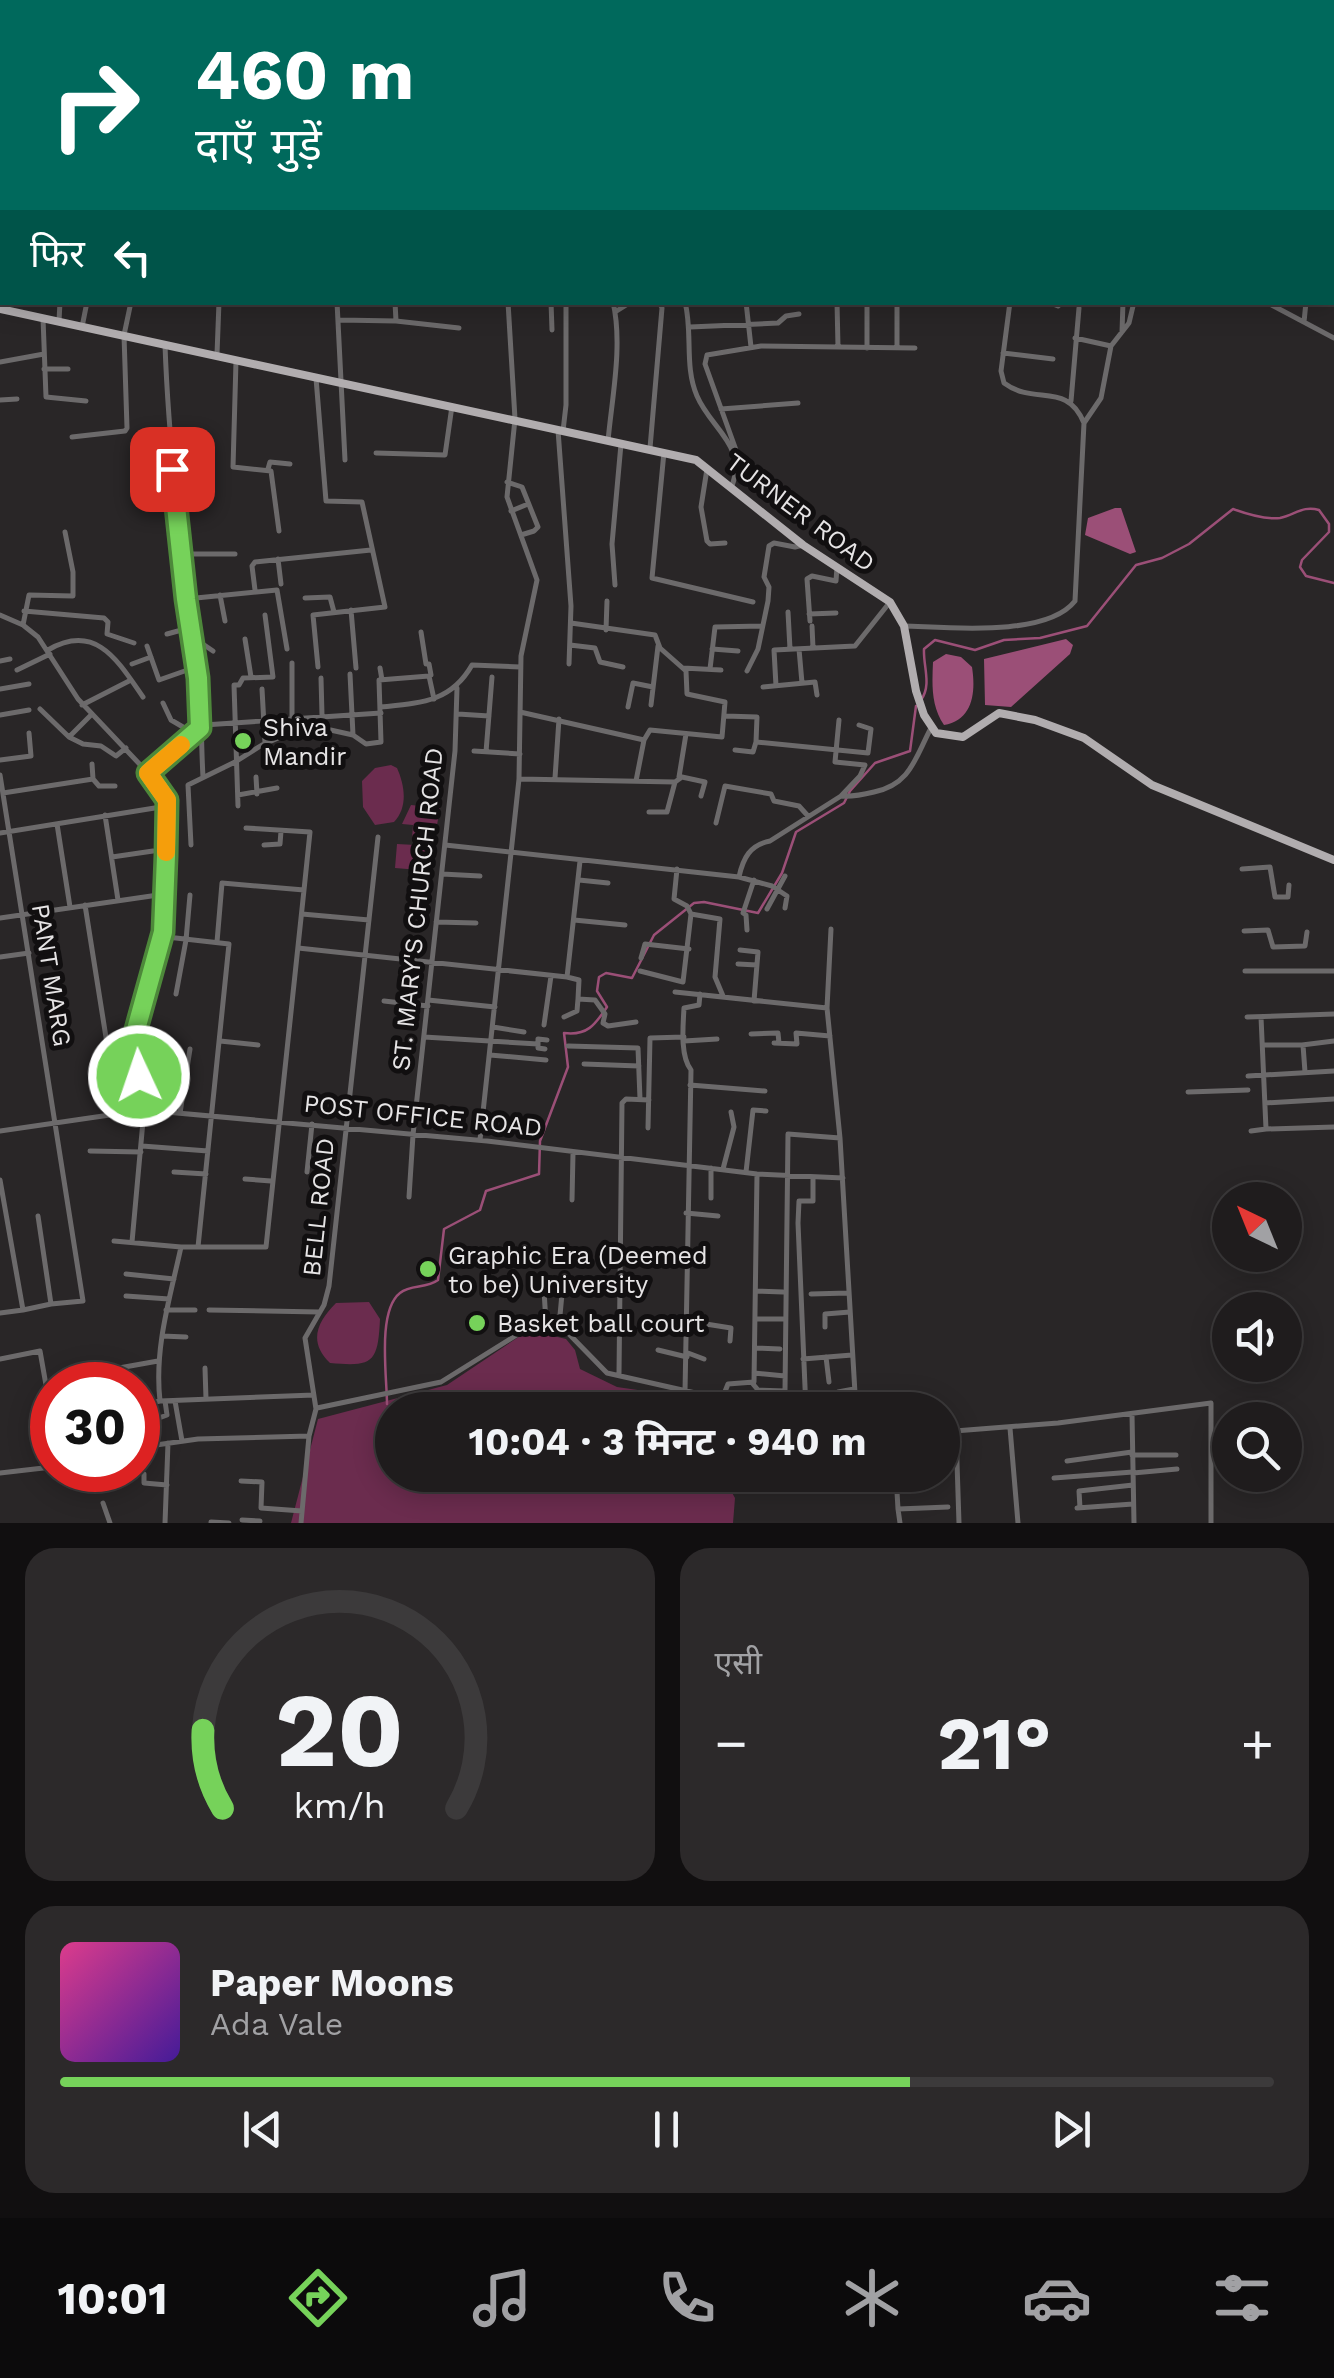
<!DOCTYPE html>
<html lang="hi">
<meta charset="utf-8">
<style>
body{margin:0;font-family:"Work Sans","Noto Sans Devanagari",sans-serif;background:#2c292a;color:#f1f3f6;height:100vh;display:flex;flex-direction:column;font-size:38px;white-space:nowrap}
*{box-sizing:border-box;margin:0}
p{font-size:32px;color:#a1a1a4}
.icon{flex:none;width:55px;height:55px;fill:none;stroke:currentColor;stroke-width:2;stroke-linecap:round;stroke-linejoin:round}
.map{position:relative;height:1523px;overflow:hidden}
.panel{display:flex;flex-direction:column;gap:25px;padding:25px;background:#110f10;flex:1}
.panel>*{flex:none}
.banner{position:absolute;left:0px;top:0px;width:1335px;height:305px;box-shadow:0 5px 25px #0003,0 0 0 2px #3c3a3b;background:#00695c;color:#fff;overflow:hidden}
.needle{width:65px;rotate:317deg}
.fabs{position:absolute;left:1212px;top:1182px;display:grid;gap:20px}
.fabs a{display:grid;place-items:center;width:90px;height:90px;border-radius:50%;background:#1f1c1d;box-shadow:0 5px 25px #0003,0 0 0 2px #3c3a3b;font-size:50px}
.speed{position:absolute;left:30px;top:1362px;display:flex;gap:20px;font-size:50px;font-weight:700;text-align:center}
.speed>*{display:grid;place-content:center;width:130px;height:130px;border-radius:50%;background:#1f1c1d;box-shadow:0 5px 25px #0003,0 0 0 2px #3c3a3b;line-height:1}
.speed .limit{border:15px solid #d22;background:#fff;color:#111}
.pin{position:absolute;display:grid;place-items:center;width:85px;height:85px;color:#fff;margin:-42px;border-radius:20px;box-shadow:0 5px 15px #0006}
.me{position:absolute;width:110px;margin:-55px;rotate:357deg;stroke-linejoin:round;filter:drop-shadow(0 0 8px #0008)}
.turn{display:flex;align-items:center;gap:35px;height:210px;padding:0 30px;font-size:45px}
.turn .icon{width:130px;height:130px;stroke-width:2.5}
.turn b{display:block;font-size:70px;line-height:85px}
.then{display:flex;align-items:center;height:95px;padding:0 30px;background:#0003;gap:20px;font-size:38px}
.big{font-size:75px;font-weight:700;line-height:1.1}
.panel .widget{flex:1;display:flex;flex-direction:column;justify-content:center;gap:15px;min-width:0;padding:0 35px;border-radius:30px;background:#2c292a}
.panel .dial{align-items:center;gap:0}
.dial svg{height:260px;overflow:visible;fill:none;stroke:#3c3a3b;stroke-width:7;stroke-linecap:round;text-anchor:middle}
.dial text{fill:#f1f3f6;stroke:none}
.song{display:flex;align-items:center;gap:30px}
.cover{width:120px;height:120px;border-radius:15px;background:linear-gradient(135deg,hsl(330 70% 55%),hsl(260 70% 35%))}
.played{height:10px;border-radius:5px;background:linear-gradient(90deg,#76d25a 70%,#3c3a3b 70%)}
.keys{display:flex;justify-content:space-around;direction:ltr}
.heat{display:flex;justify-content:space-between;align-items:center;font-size:55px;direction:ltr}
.panel .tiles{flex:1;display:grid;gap:25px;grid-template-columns:1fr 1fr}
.widget:last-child{grid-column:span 2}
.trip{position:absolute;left:375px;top:1392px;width:585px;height:100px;border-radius:50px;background:#1f1c1d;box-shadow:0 5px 25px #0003,0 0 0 2px #3c3a3b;font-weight:700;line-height:100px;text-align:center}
.tab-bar{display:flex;height:160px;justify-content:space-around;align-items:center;background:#0c0b0c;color:#a1a1a4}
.tab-bar .icon{width:70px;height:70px}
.tab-bar .active{color:#76d25a}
.tab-bar b{font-size:45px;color:#f1f3f6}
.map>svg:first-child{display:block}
.green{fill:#6b2c4e}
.water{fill:#9b4f77}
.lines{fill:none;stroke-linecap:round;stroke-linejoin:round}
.stream{stroke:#9b4f77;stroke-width:2.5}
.minor{stroke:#6c6a6b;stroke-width:5}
.major{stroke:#b1adaf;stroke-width:8}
.route-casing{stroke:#4d883a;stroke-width:25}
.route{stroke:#76d25a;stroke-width:18}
.slow{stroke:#f59e0b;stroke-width:18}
.poi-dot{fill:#76d25a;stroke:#110f10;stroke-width:4}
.labels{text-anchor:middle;stroke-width:10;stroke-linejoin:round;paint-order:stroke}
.street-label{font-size:25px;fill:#e6e4e5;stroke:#110f10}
.poi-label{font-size:25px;fill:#e6e4e5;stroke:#110f10;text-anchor:start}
</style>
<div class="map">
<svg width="1334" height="1523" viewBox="0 0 1334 1523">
<rect width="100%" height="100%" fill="#292627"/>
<path class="green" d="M 391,765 L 397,768 C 405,786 408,807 394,822 L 375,825 L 363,807 L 362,781 L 375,768 Z
M 411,805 L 440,808 L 434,842 L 412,839 L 413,825 L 402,824 Z
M 397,844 L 434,846 L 431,871 L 395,868 Z
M 369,1302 L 380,1319 C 378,1363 373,1367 330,1363 C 308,1342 317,1322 336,1303 Z
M 529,1330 L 566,1339 L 575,1350 L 580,1369 L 617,1387 L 728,1403 L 726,1410 L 392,1410 L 392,1475 L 722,1475 L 735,1498 L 733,1523 L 291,1523 L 318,1419 L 447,1385 Z"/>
<path class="water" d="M 1115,508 L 1121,508 L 1136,552 L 1130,554 L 1085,535 L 1088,518 Z
M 1066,639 L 1073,645 L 1070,654 L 1011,707 L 985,705 L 984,659 Z
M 946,654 L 961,657 L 972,667 C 976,692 973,720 944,725 C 931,706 932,685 933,662 Z"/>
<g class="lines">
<path class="stream" d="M 774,0 L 777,2
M 986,2 L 987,0
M 921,700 C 932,685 923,666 924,649 L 935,640 L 975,650 L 1004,640 L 1040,638 L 1087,626 L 1136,565 L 1162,558 L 1189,544 L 1233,509 C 1247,514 1265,520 1280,518 C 1295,515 1303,505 1319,510 L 1329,524 L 1329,532 L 1302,560 L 1300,567 L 1306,576 L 1334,583
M 387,1404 C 387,1377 377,1311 400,1293 C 411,1284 426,1289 438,1280 L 444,1229 L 480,1210 L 486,1191 L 539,1174 L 540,1141 L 568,1067 L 564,1033 C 587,1036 595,1025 607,1007 L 597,991 L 599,977 L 606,973 L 632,978 L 654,935 L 694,903 L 704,902 L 758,913 L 782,873 L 796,832 L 844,803 L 850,791 L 875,763 L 910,751 L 916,706"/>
<path class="minor" d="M 21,0 L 21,1
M 155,0 L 155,2
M 183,0 L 183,2
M 393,0 L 393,2
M 666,0 L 670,2
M 725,0 L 730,2
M 1225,0 L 1229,2
M 1282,0 L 1282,2
M 1308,0 L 1308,2
M 1334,0 L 1334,6
M 550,2 L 550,0
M 563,2 L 564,0
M 739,2 L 740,0
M 1058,2 L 1061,0
M 1332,11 L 1334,11
M 0,82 L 2,82
M 1332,95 L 1334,96
M 1332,110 L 1334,107
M 1332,170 L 1334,170
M 0,186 L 2,186
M 0,208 L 2,208
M 0,234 L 2,228
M 337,302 L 345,460
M 395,302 L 396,321
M 508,302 L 515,419 L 507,497 L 537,580 L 521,656 L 519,779
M 551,302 L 552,330
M 685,302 C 693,333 684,366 697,396 C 711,429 747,445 732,486
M 746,302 L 751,347
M 837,302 L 838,347
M 867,302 L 867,348
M 897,302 L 897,347
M 1048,302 L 1058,306 L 1063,302
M 1266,302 L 1334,338
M 933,303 L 933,302
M 615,312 L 631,302
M 43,318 L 46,397 L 86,401
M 340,320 L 396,321 L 459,328
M 59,321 L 60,302
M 1304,322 L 1306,302
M 82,327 L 87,302
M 690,327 L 778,323 L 786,316 L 799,314
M 1122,332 L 1123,302
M 1075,338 L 1111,346
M 165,345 C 169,457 184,566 198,677 C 202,710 201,744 203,777
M 1003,353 L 1053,359
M 217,354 L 219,302
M 236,361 L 233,467 L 271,471 L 279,531
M 0,362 L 44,354
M 44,369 L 68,369
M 316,378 L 326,501 L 362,502 L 385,607 L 313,615 L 318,667
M 0,400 L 17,399
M 1071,401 L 1079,308
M 721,409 L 798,403
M 1084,423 L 1101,398 L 1111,346 L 1129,323 L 1134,302
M 558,430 L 571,606 L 569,664
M 563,431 L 566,405 L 566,302
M 72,437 L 125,431 L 127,428 L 124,335 L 131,302
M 608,441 C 612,397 623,345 613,302
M 650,448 L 662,308 L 659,302
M 664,452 L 652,578 L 753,602
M 376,453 L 445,455 L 452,406
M 737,464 L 736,450 L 705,364 L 707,355 L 761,346 L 915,348
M 268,469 L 270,462 L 290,464
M 707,469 L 701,507 L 707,541 L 710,544 L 725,543
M 507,482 L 522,487 L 538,527 L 534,531 L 521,535
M 511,511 L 528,504
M 181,554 L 235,554
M 278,559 L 281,584
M 615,585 L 612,544 L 621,444
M 255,590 L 252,566 L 255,562 L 371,550
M 220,595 L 225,621
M 305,598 L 330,597 L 334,612
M 186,599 L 277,590 L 287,649
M 351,610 L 356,668
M 24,611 L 104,618 L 108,622 L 107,634 L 134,643
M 788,612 L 790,649
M 809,614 L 836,613
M 0,615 L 23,625 L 38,637 L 78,699 L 148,773 L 167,801 L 163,932 L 132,1044 L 144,1110 L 132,1242
M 810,621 L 807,579 L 812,576 L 836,581 L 837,567
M 571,623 L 655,635 L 660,648 L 686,671 L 687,694 L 725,702 L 722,737 L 650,730 L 644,740 L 636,781
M 23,625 L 29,595 L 73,596 L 73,572 L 65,532
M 812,626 L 813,648
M 904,626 C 946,627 1046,638 1075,601 L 1084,423 C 1067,381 1035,406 1004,383 L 1001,371 L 1010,302
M 606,630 L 607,601
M 421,632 L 426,664 L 429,664 L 431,675
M 167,634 L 189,628
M 191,636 L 213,651
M 245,639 L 251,677
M 570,645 L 595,648 L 600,662 L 623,667
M 147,646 L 159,680 L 196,667
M 712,649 L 738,651
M 799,649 L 802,683
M 48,650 C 96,622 118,661 143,697
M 0,661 L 10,659
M 132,664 L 151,657
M 380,668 L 382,680
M 683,668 L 721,670
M 710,669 L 715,627 L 762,626
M 17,670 L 50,654
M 747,671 L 758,649 L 768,601 L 769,587 L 764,577 L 769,546 L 774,543 L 795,547 L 803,545
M 350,674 L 353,735 L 366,744 L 381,742 L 379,680 L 429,676 L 434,699
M 321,678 L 322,715
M 776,686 L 774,650 L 855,646 L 890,602
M 763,687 L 815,682 L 817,695
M 0,689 L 29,684
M 262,689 L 265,743
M 163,703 L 171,720 L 183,727 L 184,741
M 82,705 L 131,680
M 651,705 L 658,646
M 381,707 C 421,703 451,702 472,665 L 520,667
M 628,707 L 633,683 L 653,687
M 40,709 L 69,737 L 83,744 L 101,746 L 116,756 L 126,748
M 520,712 L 644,740
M 458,714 L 489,716
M 0,715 L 29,710
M 725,716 L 757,717 L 756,742 L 868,753 L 871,729 L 859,725
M 839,720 L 835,762 L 865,765 L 860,776 L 841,796
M 306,734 L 326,729 L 353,735
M 69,737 L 91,715
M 735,750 L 753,752 L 756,742
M 474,751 L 520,754
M 486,752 L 492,677
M 0,760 L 31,756 L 29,733
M 148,773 L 204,725 L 381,713
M 0,775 L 83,1301 L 51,1304 L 38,1216
M 256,777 L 257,794
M 679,777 L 686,734
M 555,778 L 559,719
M 93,779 L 99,786 L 115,786
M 3,793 L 93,779 L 92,764
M 238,795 L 277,788
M 238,806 L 234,685 L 239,685 L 243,678 L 273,677 L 265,615
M 649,812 L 667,812 L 675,782
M 105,815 L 118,900
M 716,823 L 725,786 L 771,794 L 774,801 L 799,806 L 808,816
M 57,824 L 70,907
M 0,833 L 167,806
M 191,845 L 188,785 L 235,762 L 262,745 L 292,732 L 292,663
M 264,845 L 280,844 L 281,831
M 445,845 L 739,877 L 772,886 L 787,896 L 785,908
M 112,857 L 153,851
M 677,869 L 674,899 L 687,906 L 691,914
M 1242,869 L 1270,867 L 1275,897 L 1288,897 L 1289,885
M 442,874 L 480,876
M 739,877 C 743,858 750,845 770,841 L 841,796 C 853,797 862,795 874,792 C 911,784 915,758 931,728
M 579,880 L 608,883
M 85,905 L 118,1113
M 767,909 L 785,876
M 302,914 L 369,920
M 0,918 L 165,894
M 574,920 L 625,925
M 436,922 L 476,923
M 831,929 L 827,1008 L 840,1138 L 856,1410
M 747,930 L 746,915 L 743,913 L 754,880
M 1244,931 L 1268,930 L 1273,947 L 1305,946 L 1307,932
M 164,933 L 167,937 L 229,944 L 198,1247
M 217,942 L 222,883 L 304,890 L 310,832 L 246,828
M 298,948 L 567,977 L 579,980 L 578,999 L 595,1000 L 605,1014 L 603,1023 L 608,1026 L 636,1022
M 740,950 L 758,952 L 754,1001
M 0,957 L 29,953
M 641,958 L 645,944 L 689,949
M 738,964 L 757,965
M 640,971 L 683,982 L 691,914 L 720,919 L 715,977 L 723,996
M 1245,971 L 1334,971
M 567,977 L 580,861
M 675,992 L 827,1008
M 176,994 L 186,940 L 190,895
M 428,1000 L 495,1007
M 384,1001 L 428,1006
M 564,1017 L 577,1011 L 578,999
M 1247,1017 L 1334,1014
M 544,1025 L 551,976
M 493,1027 L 524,1032
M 751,1034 L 778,1033 L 779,1043
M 134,1037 L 158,1039
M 424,1037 L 538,1044 L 538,1039 L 547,1040
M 220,1041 L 258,1045
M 684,1041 L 717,1039
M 774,1043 L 797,1044 L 796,1033 L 830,1036
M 538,1044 L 538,1048 L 545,1049
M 1263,1045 L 1303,1045 L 1305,1072
M 1302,1045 L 1334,1041
M 568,1046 L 638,1048 L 640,1099
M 490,1055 L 546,1060
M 584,1064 L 639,1066
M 1248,1076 L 1334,1071
M 690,1085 L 765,1091
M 1188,1092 L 1248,1090
M 1265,1103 L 1334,1099
M 180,1113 L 190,1049
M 648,1128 L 650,1038 L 684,1037
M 1266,1129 L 1334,1127
M 0,1131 L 144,1110 L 487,1141 L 757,1174 L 843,1178
M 1251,1131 L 1266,1129 L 1261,1017
M 480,1140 L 519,779 L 675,782 L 682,777 L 705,782 L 701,796
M 142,1146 L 208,1151
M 90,1151 L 141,1152
M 723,1169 L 734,1127 L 731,1112
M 174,1172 L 206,1174
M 307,1172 L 312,1124
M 746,1172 L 753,1110 L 766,1111
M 245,1179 L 271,1181
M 0,1180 L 23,1310 L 0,1313
M 409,1197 L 413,1135 L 455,751 L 457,688
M 711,1198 L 711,1168
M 572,1200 L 573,1153
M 686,1213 L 718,1216
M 114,1241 L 181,1247 L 266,1247 L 304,890
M 181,1247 C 170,1298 154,1348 160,1401 L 314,1395
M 126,1274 L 174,1279
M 543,1274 L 546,1323
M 756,1291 L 783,1292
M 811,1294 L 848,1293
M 126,1296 L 169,1299
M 23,1310 L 51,1304
M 166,1310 L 195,1310
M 209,1310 L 319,1312
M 758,1319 L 785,1319
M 687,1321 L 731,1328 L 730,1341
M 559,1326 L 563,1283
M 825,1327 L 825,1314 L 850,1312
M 162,1336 L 186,1337
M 755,1348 L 780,1349
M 658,1350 L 687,1357
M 688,1353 L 704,1359
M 826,1357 L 829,1382
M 0,1359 L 40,1351 L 52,1419
M 803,1359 L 852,1355
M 119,1368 L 158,1361
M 205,1368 L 206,1399
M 754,1373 L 785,1376
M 619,1374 L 622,1103 L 626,1099 L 649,1100
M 753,1384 L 758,1390 L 785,1391 L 788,1134 L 840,1138
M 685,1392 L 691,1070 C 680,1056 683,1026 684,1008 L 699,1005 L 700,994
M 175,1401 L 182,1441
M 138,1406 L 160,1401
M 317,1408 L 441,1382 L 528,1328 L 546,1323 L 566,1331 L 607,1373 L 722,1399
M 750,1410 L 722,1399 L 728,1384 L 754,1382 L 757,1174
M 806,1410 L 798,1223 L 799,1201 L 813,1201 L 813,1177
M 839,1410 L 838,1392 L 854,1389
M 1132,1414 L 1134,1523
M 159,1418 L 167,1415 L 165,1401
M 1010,1428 L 1018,1523
M 942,1432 L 1058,1423 L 1211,1403 L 1211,1523
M 956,1432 L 959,1523
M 148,1436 L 149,1446 L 198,1439 L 309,1436
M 1132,1455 L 1176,1455
M 942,1460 L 957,1462
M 1067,1461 L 1132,1452
M 0,1473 L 52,1467
M 1133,1473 L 1177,1469
M 144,1474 L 144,1483 L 167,1485
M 896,1475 L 898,1509 L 948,1507
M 1054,1478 L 1133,1472
M 241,1481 L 262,1482 L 261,1508 L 302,1511
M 103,1503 L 110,1523
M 1077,1508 L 1133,1504
M 1080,1508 L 1079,1491 L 1133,1485
M 898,1509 L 900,1523
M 242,1520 L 260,1521
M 211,1522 L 229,1523
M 165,1523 L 168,1443
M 301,1523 L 309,1436 L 316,1409 L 305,1338 L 324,1305 L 329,1286 L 378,837"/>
<path class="major" d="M 0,309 L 696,460 L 803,545 L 890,602 L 904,626 L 916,691 L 924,715 L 936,733 L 963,737 L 999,713 L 1035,720 L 1084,738 L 1152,785 L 1334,860"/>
</g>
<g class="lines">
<defs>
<path id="route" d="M 139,1076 L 132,1044 L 163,932 L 166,856 L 167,800 L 148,773 L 200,728 L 198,678 L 186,599 L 172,469"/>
</defs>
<use href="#route" class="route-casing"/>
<use href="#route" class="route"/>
<path class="slow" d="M 166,852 L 167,800 L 148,773 L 181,745"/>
</g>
<g class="poi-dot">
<circle cx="243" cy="741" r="10"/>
<circle cx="428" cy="1269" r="10"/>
<circle cx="477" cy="1323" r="10"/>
</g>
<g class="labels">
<g class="street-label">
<text transform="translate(801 512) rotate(37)" y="9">TURNER ROAD</text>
<text transform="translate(417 909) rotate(-84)" y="9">ST. MARY'S CHURCH ROAD</text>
<text transform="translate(52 975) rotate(81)" y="9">PANT MARG</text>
<text transform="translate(423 1115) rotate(6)" y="9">POST OFFICE ROAD</text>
<text transform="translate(318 1207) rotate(-84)" y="9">BELL ROAD</text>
</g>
<g class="poi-label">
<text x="263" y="736">Shiva<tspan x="263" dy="29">Mandir</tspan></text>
<text x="448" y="1264">Graphic Era (Deemed<tspan x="448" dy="29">to be) University</tspan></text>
<text x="497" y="1332">Basket ball court</text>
</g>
</g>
</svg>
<div class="fabs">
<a><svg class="needle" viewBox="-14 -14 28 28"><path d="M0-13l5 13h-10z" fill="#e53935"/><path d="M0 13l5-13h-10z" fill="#a1a1a4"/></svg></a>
<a><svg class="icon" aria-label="sound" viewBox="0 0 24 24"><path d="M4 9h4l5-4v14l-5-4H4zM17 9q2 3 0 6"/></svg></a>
<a><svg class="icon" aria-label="search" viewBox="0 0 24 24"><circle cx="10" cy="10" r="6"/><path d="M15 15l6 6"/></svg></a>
</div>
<div class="speed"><div class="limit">30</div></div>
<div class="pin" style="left:172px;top:469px;background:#d93025"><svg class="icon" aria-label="arrive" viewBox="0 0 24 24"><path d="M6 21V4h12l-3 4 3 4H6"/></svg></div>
<svg class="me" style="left:139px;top:1076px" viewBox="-20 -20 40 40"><circle r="17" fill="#76d25a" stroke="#fff" stroke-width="3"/><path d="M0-11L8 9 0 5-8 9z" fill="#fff"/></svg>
<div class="trip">10:04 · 3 मिनट · 940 m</div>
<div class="banner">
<div class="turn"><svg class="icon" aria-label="right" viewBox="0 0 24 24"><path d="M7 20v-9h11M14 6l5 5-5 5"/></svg><div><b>460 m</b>दाएँ मुड़ें</div></div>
<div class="then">फिर<svg class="icon" aria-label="left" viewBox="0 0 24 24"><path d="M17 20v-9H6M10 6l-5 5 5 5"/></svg></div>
</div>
</div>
<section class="panel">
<div class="tiles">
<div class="widget dial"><svg viewBox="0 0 100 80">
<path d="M14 69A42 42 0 1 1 86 69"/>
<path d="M14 69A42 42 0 0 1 8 45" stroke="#76d25a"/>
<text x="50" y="56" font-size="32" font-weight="700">20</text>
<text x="50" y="72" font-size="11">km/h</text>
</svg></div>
<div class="widget"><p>एसी</p>
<div class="heat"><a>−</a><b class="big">21°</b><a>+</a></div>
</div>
<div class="widget">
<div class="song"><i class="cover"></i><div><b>Paper Moons</b><p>Ada Vale</p></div></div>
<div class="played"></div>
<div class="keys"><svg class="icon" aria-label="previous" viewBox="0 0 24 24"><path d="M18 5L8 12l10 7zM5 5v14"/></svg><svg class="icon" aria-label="pause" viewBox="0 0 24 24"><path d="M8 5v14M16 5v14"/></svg><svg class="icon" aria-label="next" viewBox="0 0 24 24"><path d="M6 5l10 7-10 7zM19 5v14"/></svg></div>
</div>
</div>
</section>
<nav class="tab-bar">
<b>10:01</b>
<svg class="icon active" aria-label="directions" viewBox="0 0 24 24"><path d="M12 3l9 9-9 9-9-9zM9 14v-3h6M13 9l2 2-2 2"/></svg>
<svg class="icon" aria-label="music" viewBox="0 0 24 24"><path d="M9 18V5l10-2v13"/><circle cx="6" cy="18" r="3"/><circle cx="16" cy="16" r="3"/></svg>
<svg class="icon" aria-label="phone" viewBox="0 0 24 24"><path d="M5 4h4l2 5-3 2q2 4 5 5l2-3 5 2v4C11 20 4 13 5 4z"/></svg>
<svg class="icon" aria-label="climate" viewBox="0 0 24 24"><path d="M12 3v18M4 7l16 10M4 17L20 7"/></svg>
<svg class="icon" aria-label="car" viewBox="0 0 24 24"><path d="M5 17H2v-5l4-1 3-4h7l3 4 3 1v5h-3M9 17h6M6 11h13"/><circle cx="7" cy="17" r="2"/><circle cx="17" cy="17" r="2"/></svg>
<svg class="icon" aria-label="filters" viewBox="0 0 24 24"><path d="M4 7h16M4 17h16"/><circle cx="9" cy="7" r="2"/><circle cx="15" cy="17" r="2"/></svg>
</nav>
